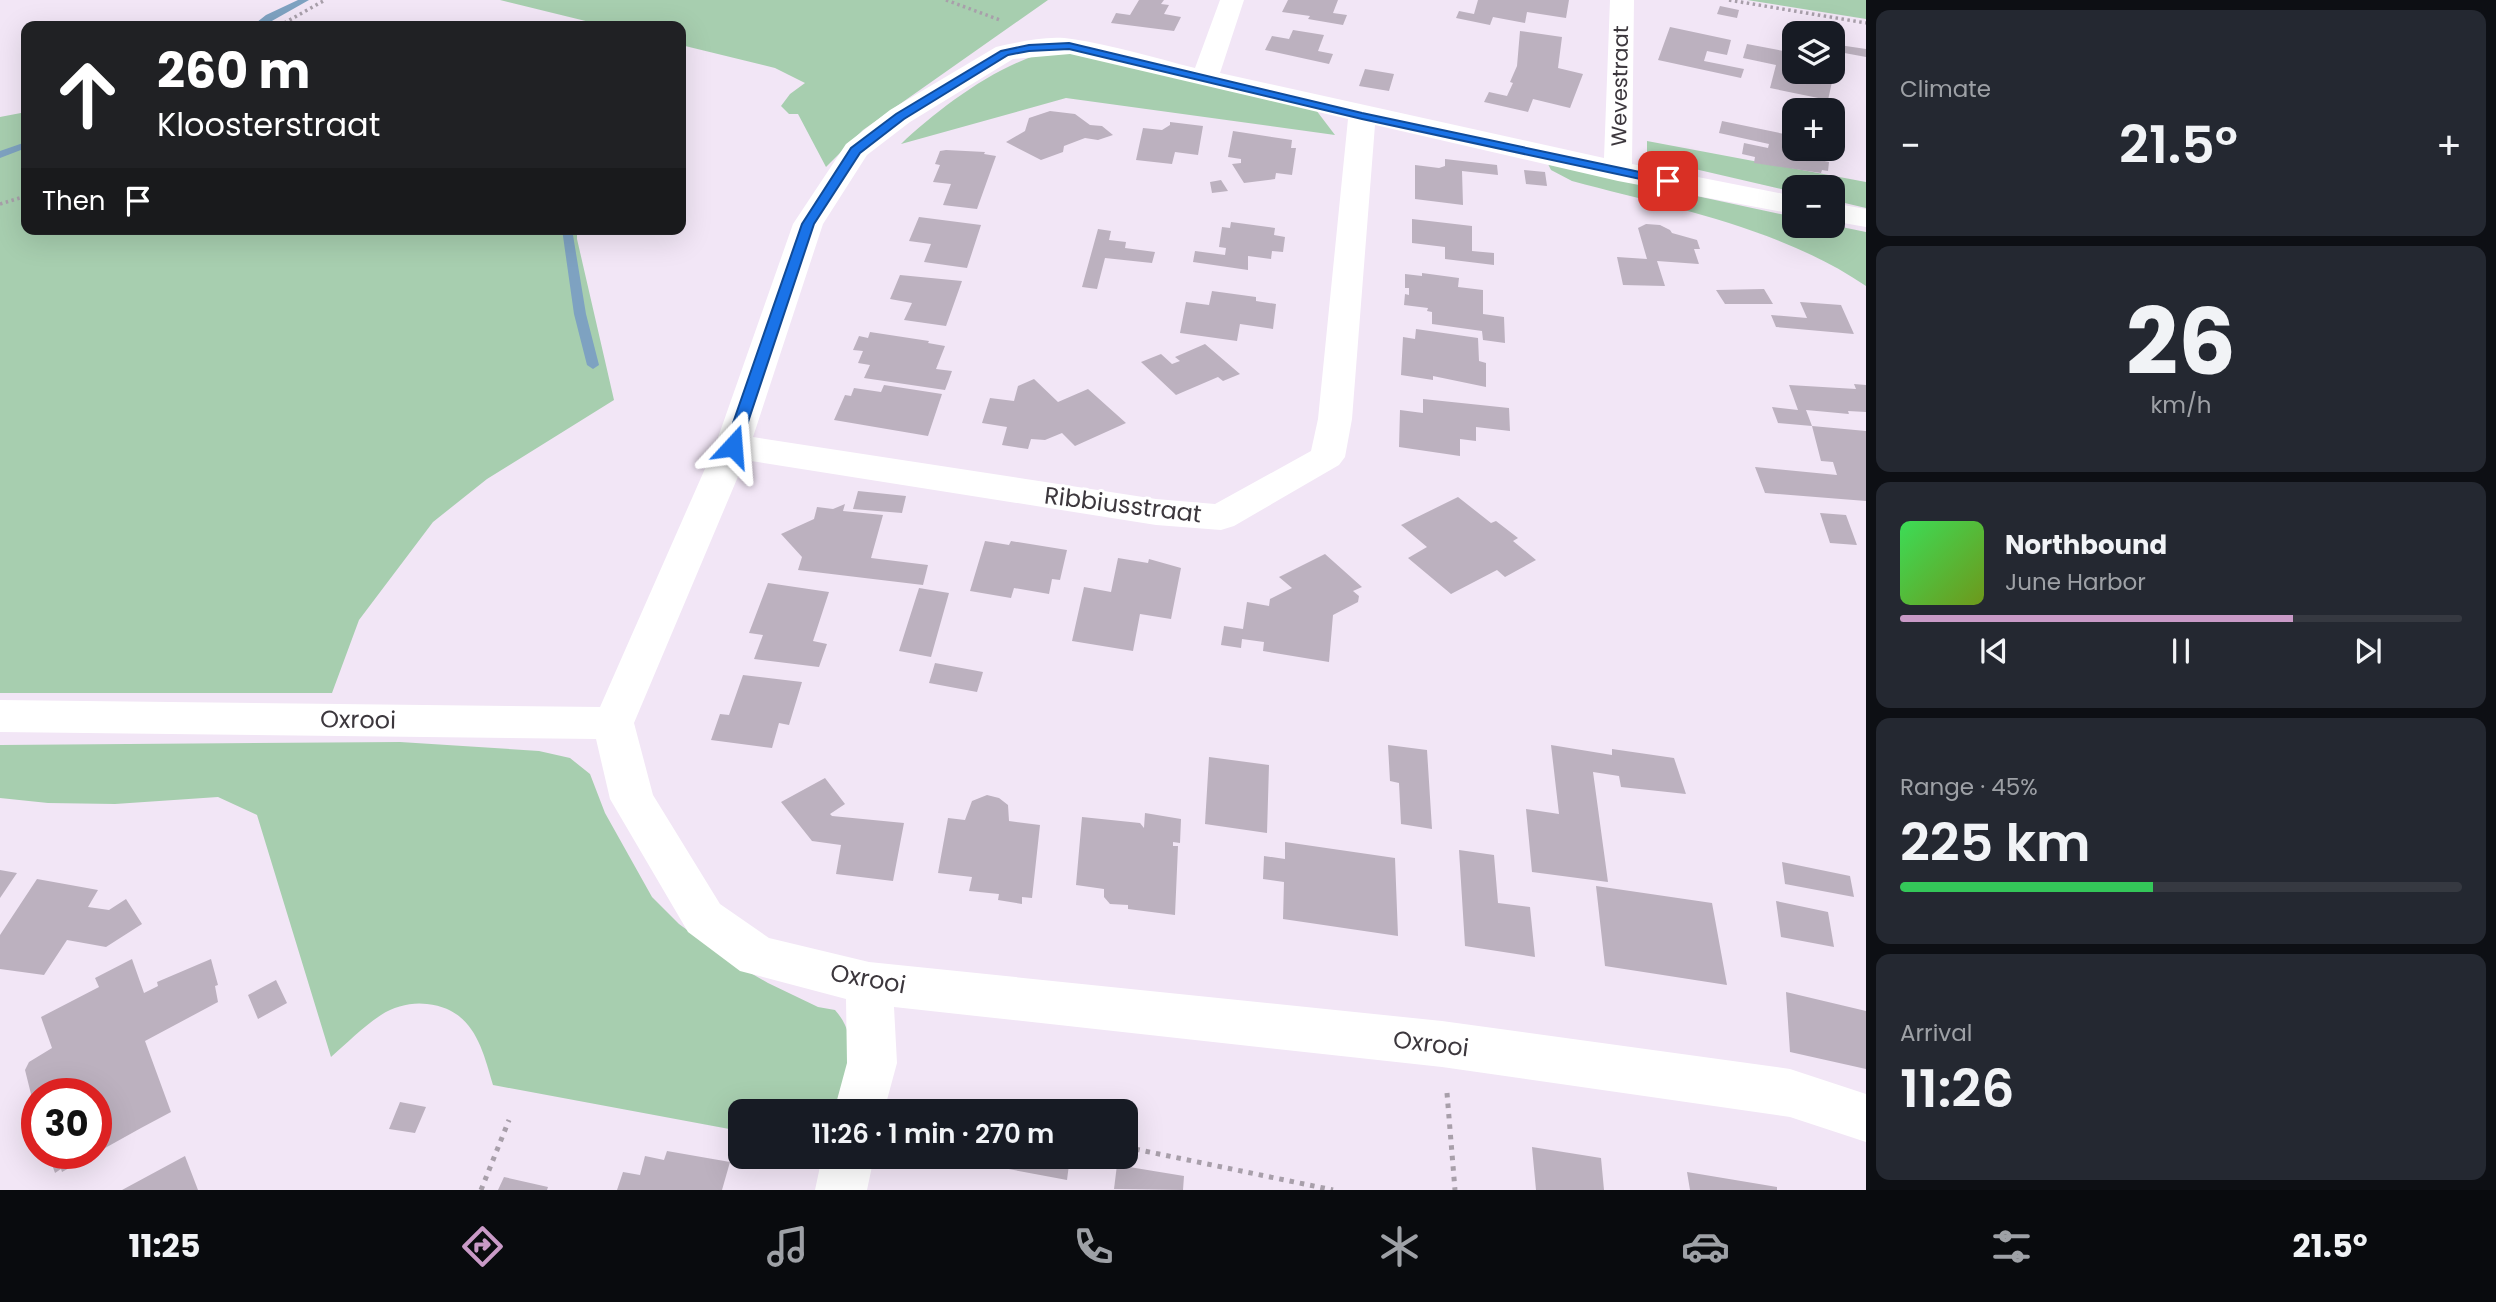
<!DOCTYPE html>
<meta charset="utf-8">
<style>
body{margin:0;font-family:Poppins,sans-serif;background:#242831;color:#f1f3f6;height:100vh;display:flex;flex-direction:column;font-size:26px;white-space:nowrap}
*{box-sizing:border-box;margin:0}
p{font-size:23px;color:#9ea1a6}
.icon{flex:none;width:38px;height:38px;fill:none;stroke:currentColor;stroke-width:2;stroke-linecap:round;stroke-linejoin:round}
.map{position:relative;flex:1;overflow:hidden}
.panel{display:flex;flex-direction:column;gap:10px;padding:10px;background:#0d0f14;width:630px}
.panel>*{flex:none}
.guide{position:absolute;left:21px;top:21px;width:665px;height:214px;border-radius:14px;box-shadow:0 7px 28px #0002;background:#202124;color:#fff;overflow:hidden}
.tools{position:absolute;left:1782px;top:21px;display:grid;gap:14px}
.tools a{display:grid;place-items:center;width:63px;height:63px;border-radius:14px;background:#171b24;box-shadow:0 7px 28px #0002;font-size:35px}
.speed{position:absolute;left:21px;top:1078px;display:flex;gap:14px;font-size:35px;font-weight:700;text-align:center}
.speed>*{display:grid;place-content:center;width:91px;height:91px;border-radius:50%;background:#171b24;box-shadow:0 7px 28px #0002;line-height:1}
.speed .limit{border:10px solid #d22;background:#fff;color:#111}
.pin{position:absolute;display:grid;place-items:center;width:60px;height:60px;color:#fff;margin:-30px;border-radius:14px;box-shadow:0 4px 10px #0006}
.me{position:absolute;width:77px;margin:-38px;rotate:19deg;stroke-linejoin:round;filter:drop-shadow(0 0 5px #0008)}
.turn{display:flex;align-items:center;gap:24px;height:147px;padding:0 21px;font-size:32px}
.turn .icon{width:91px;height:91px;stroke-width:2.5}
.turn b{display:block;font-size:49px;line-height:60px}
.then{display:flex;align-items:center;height:66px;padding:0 21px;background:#0003;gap:14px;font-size:26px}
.big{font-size:52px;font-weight:600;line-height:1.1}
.panel .tile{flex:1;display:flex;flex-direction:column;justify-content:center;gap:10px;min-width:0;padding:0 24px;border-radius:14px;background:#242831}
.panel .dial{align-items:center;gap:0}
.dial b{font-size:91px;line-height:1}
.song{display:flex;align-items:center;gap:21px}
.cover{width:84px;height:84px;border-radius:10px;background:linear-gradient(135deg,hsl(130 70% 55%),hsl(80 70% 35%))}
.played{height:7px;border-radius:4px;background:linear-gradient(90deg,#c99ac7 70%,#363941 70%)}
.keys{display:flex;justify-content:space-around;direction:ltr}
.heat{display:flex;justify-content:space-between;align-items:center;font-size:38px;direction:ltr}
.charge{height:10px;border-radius:5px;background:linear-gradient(90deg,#34c759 45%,#363941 0)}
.trip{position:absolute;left:728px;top:1099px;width:410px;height:70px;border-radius:14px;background:#171b24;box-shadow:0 7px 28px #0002;font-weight:600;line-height:70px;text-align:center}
.tabs{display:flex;height:112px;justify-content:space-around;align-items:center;background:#090b0e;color:#9ea1a6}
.tabs .icon{width:49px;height:49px}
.tabs .current{color:#c99ac7}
.tabs b{font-size:32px;color:#f1f3f6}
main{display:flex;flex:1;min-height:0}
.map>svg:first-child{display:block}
.green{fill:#a7ceaf}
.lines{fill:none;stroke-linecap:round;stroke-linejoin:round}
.stream{fill:#7ea2c1;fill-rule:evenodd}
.building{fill:#bcb1bf}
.path-far1{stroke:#a89faa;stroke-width:3.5;stroke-dasharray:2.5 3.5;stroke-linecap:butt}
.path{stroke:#a89faa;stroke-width:5;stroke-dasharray:4.5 6;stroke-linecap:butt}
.minor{fill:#fff;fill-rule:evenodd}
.route{fill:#1a73e8;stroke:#114b97;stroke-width:2}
.labels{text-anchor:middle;stroke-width:6;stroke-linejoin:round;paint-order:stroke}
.far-street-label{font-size:21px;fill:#3c373d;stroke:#fff}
.street-label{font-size:24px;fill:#3c373d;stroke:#fff}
</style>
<main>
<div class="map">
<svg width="1866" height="1190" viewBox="0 0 1866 1190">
<rect width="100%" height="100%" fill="#f2e6f6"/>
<path class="green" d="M 500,0 L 1048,0 L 863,130 L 826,167 L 798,114 L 789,114 L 781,106 L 790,94 L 805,83 L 775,68 L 681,45 L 681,26 L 606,26 Z
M 1747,0 L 1866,0 L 1866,19 Z
M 1057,50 L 1316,110 L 1335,135 L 1066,98 L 901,144 C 940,107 1004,59 1057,50 Z
M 26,112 L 26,229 L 577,229 L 577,239 L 614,400 L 487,479 L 433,522 L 359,620 L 332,693 L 0,693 L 0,117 Z
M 1647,141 L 1866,182 L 1866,208 L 1832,200 L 1832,187 L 1794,187 L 1794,192 L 1656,160 L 1647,152 Z
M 1548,164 L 1794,217 L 1794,226 L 1832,225 L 1866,232 L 1866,286 C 1779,227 1672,208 1572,181 L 1551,170 Z
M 400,742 L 539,751 L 570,758 L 590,774 L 605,813 L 652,897 L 679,924 L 728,960 L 768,983 L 818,1007 L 835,1010 C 862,1040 848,1077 839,1111 L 740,1111 L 740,1131 L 493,1085 C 482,1047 473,1009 427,1004 C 412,1002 395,1006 381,1015 C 363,1027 347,1043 331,1057 L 257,815 L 218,797 L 115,804 L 48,803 L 0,798 L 0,745 Z"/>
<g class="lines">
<path class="stream" d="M 298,0 L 309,0 L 263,26 L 252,26 L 266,15 Z
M 26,142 L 26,148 L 0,158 L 0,151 Z
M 562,229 L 572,229 L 586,314 L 599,365 L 593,369 L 587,365 L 574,314 Z"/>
</g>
<path class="building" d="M 1139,0 L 1164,0 L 1161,4 L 1169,5 L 1164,14 L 1181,17 L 1174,31 L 1111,23 L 1116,13 L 1130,15 Z
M 1288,0 L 1338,0 L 1333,13 L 1347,15 L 1343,25 L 1308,19 L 1310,16 L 1282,12 Z
M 1478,0 L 1569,0 L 1566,18 L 1527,12 L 1525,23 L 1493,17 L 1490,25 L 1456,18 L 1459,11 L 1474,14 Z
M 1720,6 L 1739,10 L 1737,18 L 1717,14 Z
M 1670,27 L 1731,40 L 1727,55 L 1707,51 L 1704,61 L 1744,69 L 1741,78 L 1658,60 Z
M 1293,30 L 1324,35 L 1318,51 L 1333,54 L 1329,64 L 1265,50 L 1272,36 L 1289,39 Z
M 1520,31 L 1562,37 L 1558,68 L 1583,74 L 1570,108 L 1533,99 L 1528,112 L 1484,102 L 1489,92 L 1507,96 L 1513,83 L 1510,82 L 1517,66 Z
M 1747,44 L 1794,53 L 1794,72 L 1834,73 L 1828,100 L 1770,88 L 1776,65 L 1743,58 Z
M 1839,45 L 1866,49 L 1866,57 L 1839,52 Z
M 1365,69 L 1394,74 L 1389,91 L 1359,86 Z
M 1050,111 L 1075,114 L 1090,125 L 1102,126 L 1113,135 L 1098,140 L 1085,138 L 1064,146 L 1063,152 L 1041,160 L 1006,142 L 1025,131 L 1029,118 Z
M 1722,121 L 1794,136 L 1794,149 L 1809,149 L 1808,152 L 1804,151 L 1803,156 L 1829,162 L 1828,171 L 1822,170 L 1821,173 L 1754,163 L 1755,157 L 1742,154 L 1744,143 L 1768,148 L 1769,144 L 1719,133 Z
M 1170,122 L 1203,126 L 1198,155 L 1175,152 L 1172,164 L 1136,160 L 1143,128 L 1162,130 L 1170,125 Z
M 1233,131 L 1292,140 L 1291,148 L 1296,148 L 1292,175 L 1276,173 L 1275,179 L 1244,183 L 1232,164 L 1241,163 L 1241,159 L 1228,157 Z
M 946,150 L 985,152 L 984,154 L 996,156 L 977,209 L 943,205 L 951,184 L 933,182 L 940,165 L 935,164 L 940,151 Z
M 1445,159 L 1497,165 L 1498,175 L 1462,171 L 1463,205 L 1415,199 L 1415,165 L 1439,168 L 1445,166 Z
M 1524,170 L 1545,172 L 1547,186 L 1526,184 Z
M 1221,180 L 1228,191 L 1212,193 L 1210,182 Z
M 919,217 L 981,225 L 967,268 L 924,262 L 931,244 L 909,241 Z
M 1412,219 L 1472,226 L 1472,251 L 1494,253 L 1494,265 L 1445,259 L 1445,247 L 1412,243 Z
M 1231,222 L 1275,228 L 1274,235 L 1285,237 L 1283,252 L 1272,251 L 1271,259 L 1248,256 L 1248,270 L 1193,262 L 1195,251 L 1225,255 L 1226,248 L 1219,247 L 1222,227 L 1230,228 Z
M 1646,224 L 1660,225 L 1670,230 L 1672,233 L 1697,240 L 1700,249 L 1694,249 L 1699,264 L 1657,261 L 1665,286 L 1623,285 L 1617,257 L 1647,259 L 1638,228 Z
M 1098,229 L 1111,231 L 1109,240 L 1126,242 L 1125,248 L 1155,252 L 1152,263 L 1105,258 L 1097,289 L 1082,287 Z
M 1422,273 L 1459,278 L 1458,287 L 1483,290 L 1483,314 L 1504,317 L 1505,343 L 1483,340 L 1482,331 L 1432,324 L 1432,312 L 1427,311 L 1428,308 L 1404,305 L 1405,294 L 1409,295 L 1409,288 L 1405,288 L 1405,274 L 1422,276 Z
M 900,275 L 962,281 L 946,326 L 904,320 L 912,303 L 890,299 Z
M 1764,289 L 1773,304 L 1725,304 L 1716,290 Z
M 1212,291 L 1256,297 L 1256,301 L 1276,304 L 1273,329 L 1240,324 L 1237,341 L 1180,333 L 1186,302 L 1209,305 Z
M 1800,302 L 1841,305 L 1854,334 L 1776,327 L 1771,315 L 1807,318 Z
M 1416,329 L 1478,338 L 1479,361 L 1486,363 L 1486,387 L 1433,376 L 1433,380 L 1401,375 L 1403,337 L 1415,339 Z
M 870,332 L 929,341 L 928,343 L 945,346 L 936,369 L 952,371 L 945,390 L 864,378 L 870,365 L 858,363 L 863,351 L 853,350 L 859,336 L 868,338 Z
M 1205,344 L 1240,374 L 1223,381 L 1218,377 L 1176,395 L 1141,362 L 1161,354 L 1172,364 L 1180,361 L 1175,357 Z
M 1034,379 L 1058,402 L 1088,389 L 1126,423 L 1075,446 L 1062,433 L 1045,440 L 1031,439 L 1028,449 L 1002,445 L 1007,427 L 982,423 L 990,398 L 1014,401 L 1018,386 Z
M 1854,384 L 1866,385 L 1866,412 L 1848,411 L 1849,414 L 1806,410 L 1812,426 L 1778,423 L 1772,407 L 1798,410 L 1789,385 L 1856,389 Z
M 884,385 L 942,394 L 928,436 L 834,420 L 845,395 L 851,396 L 854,388 L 881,392 Z
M 1423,399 L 1509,408 L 1510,431 L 1476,427 L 1476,441 L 1460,439 L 1460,456 L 1399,447 L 1400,410 L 1423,413 Z
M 1812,426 L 1866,431 L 1866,501 L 1765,493 L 1755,467 L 1837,475 L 1833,462 L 1821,461 Z
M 858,491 L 906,496 L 902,513 L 853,509 Z
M 1458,497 L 1491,523 L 1496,521 L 1518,538 L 1513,541 L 1536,560 L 1505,577 L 1497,570 L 1451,594 L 1408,558 L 1427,547 L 1401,525 Z
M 845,504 L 843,511 L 883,515 L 871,558 L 928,565 L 923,585 L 798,570 L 802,557 L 781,534 L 814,519 L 817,507 L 833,509 Z
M 1820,513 L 1846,515 L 1857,545 L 1830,543 Z
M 985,541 L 1009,545 L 1011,541 L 1067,550 L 1060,580 L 1052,579 L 1049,594 L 1014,588 L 1011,598 L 970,591 Z
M 1325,554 L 1362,587 L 1353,591 L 1359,596 L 1358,602 L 1333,615 L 1329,662 L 1263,651 L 1264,642 L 1242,639 L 1241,648 L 1221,645 L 1224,626 L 1243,629 L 1247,602 L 1269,606 L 1270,599 L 1292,588 L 1279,577 Z
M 1118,558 L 1148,563 L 1149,559 L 1181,568 L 1171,619 L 1140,614 L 1133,651 L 1072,641 L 1084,587 L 1111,592 Z
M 768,583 L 829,592 L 813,641 L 827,644 L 819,667 L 754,659 L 763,635 L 749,633 Z
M 919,588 L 949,593 L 931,657 L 899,651 Z
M 935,663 L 983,672 L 977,692 L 929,683 Z
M 743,675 L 802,682 L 789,725 L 779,723 L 772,748 L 711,740 L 720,714 L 729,715 Z
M 1388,745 L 1427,750 L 1432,829 L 1401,824 L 1399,783 L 1390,781 Z
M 1551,745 L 1612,755 L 1612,749 L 1674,758 L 1686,794 L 1621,787 L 1619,776 L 1593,772 L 1608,882 L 1532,872 L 1526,809 L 1559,814 Z
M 1209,757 L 1269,765 L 1267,833 L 1205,824 Z
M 825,778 L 845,804 L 830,814 L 832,816 L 904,823 L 893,881 L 836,874 L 841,845 L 812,841 L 781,802 Z
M 987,795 L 999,798 L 1008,805 L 1009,821 L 1040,825 L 1032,898 L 1022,897 L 1022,904 L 998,900 L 999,894 L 969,891 L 972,877 L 938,873 L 948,818 L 965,820 L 972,801 Z
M 1145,813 L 1181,819 L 1180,843 L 1173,842 L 1173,846 L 1178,846 L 1175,915 L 1128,909 L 1128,905 L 1110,904 L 1104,897 L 1104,889 L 1076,885 L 1082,817 L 1140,823 L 1144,828 Z
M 1285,842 L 1395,858 L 1398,936 L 1283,919 L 1284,882 L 1263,879 L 1264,856 L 1285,859 Z
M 1459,850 L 1494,855 L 1498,903 L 1530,907 L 1535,957 L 1465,946 Z
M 1782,862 L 1850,876 L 1854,897 L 1785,884 Z
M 0,870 L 17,873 L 0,898 Z
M 37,879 L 98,890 L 88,907 L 109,910 L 126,899 L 142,924 L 106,947 L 67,940 L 44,975 L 0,969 L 0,935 Z
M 1596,886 L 1712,903 L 1727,985 L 1605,966 Z
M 1776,901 L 1828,912 L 1834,947 L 1781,937 Z
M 132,959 L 144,993 L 158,986 L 157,982 L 211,959 L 218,985 L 215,986 L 218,1002 L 145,1041 L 171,1112 L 141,1128 L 62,1172 L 61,1169 L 55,1173 L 48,1153 L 96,1153 L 96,1094 L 66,1094 L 61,1083 L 32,1098 L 25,1070 L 29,1062 L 52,1048 L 41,1017 L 99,987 L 95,978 Z
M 276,980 L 287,1003 L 258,1019 L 248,995 Z
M 1786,992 L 1866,1011 L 1866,1069 L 1790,1052 Z
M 400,1102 L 426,1107 L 415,1133 L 389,1129 Z
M 1532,1147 L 1601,1158 L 1604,1190 L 1536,1190 Z
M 667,1151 L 730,1162 L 722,1190 L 617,1190 L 623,1172 L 640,1175 L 645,1156 L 664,1160 Z
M 185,1156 L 198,1190 L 122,1190 Z
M 1000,1157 L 1070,1157 L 1067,1180 L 998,1167 Z
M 1117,1165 L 1184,1176 L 1183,1190 L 1114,1189 Z
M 1687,1172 L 1777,1187 L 1777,1190 L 1690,1190 Z
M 504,1177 L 548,1187 L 547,1190 L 498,1190 Z"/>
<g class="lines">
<path class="path-far1" d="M 946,0 L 1000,20
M 1729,0 L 1866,23
M 279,26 L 325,0
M 0,204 L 26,196"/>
<path class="path" d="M 1447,1093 L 1455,1190
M 1125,1147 L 1333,1190
M 481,1190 L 509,1120"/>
<path class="minor" d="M 1220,0 L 1244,0 L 1220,73 L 1604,158 L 1610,0 L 1634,0 L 1632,164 L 1794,196 L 1794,214 L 1618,181 L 1375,125 L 1352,419 L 1345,457 L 1339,465 L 1234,526 L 1221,530 L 1156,525 L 745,460 L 634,723 L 653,795 L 720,904 L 769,938 L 869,962 L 1442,1021 L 1790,1069 L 1866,1094 L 1866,1142 L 1790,1117 L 1442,1067 L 894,1007 L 897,1063 L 884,1111 L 834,1111 L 847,1063 L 846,999 L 740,971 L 688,932 L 610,799 L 596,739 L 0,732 L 0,700 L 600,707 L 715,446 L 793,224 L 846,144 L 890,110 L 996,47 C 1019,42 1048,35 1072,39 C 1113,45 1155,58 1195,68 ZM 1070,54 L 1348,119 L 1318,419 L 1311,451 L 1215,504 L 1156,499 L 753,437 L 823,224 L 867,155 L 910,122 L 1013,59 Z
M 1832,203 L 1866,209 L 1866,227 L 1832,221 Z
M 822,1157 L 874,1157 L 867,1190 L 815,1190 Z"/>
</g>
<path class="route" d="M 1069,43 L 1362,113 L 1668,178 L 1674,181 L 1668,185 L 1362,119 L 1069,49 L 1029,51 L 1008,55 L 904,119 L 860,153 L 814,224 L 740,446 L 733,451 L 728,450 L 725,446 L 802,224 L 851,148 L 896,114 L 1001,51 L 1029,45 Z"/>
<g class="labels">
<g class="far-street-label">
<text transform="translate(1620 86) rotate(-89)" y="7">Wevestraat</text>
</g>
<g class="street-label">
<text transform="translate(1123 505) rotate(7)" y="8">Ribbiusstraat</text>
<text transform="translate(358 720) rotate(1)" y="8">Oxrooi</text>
<text transform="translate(868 979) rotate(10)" y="8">Oxrooi</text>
<text transform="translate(1431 1044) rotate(7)" y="8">Oxrooi</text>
</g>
</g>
</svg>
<div class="tools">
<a><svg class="icon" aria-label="layers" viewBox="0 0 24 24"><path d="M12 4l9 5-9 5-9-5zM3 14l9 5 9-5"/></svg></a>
<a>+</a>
<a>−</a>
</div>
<div class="speed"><div class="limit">30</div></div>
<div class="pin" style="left:1668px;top:181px;background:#d93025"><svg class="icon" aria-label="arrive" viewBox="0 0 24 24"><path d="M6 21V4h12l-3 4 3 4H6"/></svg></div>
<svg class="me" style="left:733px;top:446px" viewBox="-20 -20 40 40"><path d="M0-17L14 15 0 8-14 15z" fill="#1a73e8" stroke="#fff" stroke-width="4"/></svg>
<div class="trip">11:26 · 1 min · 270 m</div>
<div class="guide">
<div class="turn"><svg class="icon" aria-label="ahead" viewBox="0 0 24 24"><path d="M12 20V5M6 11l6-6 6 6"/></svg><div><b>260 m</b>Kloosterstraat</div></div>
<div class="then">Then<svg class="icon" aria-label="arrive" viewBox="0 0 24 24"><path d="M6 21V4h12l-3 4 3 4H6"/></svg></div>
</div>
</div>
<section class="panel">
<div class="tile"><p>Climate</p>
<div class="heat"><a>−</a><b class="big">21.5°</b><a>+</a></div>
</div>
<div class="tile dial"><b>26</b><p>km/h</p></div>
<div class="tile">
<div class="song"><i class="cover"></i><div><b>Northbound</b><p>June Harbor</p></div></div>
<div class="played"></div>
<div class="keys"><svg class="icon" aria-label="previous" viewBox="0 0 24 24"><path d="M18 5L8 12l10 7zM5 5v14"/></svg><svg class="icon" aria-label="pause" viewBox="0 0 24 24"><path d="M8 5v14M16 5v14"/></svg><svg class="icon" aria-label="next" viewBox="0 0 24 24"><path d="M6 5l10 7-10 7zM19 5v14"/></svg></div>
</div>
<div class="tile"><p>Range · 45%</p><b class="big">225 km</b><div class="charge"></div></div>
<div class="tile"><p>Arrival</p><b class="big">11:26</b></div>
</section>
</main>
<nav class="tabs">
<b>11:25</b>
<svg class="icon current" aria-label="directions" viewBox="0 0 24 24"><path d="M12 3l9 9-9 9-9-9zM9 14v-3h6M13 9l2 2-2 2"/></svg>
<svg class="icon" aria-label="music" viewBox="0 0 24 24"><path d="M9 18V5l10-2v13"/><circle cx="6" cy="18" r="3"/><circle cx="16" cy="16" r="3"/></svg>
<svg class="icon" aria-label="phone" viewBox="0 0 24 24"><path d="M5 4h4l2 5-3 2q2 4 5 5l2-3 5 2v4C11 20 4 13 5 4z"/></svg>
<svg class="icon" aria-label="climate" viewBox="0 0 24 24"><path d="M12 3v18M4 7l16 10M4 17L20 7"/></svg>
<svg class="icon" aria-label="car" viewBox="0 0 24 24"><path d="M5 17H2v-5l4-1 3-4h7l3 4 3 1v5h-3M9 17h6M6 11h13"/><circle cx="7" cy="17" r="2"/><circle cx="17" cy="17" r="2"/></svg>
<svg class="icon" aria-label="filters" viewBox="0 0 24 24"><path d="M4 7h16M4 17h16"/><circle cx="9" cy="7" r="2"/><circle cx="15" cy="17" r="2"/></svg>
<b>21.5°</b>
</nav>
